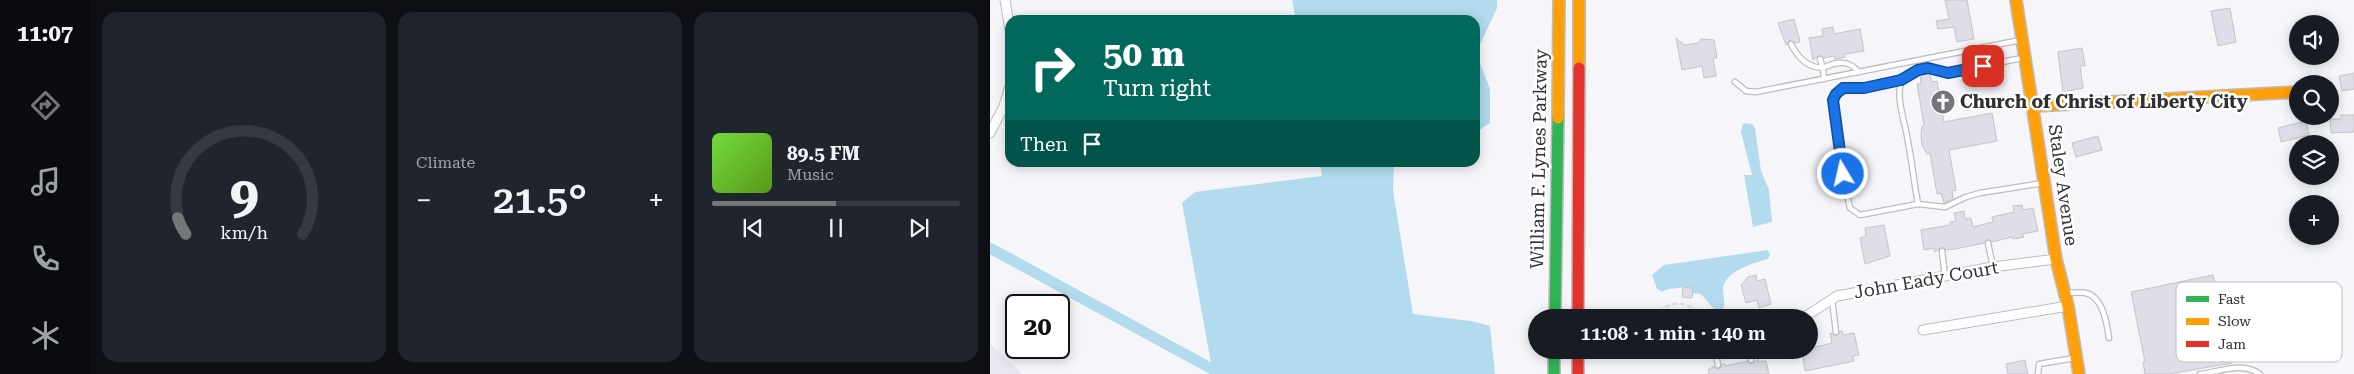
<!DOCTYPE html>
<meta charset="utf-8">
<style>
body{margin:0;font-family:"Roboto Serif",serif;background:#20242c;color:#f1f3f6;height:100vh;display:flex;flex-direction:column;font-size:19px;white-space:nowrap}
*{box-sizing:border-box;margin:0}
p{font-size:16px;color:#9ea1a6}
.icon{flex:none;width:28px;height:28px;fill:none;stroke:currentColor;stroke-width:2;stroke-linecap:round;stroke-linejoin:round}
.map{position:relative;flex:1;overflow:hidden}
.drawer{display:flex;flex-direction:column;gap:12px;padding:12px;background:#0d0f14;width:900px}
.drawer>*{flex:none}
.top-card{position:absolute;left:15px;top:15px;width:475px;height:152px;border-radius:15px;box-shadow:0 2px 12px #0003;background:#00695c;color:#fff;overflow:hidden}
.tools{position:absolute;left:1299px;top:15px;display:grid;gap:10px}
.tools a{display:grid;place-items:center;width:50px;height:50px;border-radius:50%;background:#171b24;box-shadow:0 2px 12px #0003;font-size:25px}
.speed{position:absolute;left:15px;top:294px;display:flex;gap:10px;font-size:25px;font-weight:700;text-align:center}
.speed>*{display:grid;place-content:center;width:65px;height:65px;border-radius:50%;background:#171b24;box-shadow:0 2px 12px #0003;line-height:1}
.speed .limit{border:2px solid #111;border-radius:8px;background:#fff;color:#111}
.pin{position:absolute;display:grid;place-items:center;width:42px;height:42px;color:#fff;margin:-21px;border-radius:10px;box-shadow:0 2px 8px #0006}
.me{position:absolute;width:55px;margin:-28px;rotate:351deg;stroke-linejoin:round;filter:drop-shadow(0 0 4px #0008)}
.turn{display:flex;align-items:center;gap:18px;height:105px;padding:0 15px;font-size:22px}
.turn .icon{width:65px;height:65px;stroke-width:2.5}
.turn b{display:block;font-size:35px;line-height:42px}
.then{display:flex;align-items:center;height:48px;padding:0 15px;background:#0003;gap:10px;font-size:19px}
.big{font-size:38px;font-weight:600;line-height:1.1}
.drawer .tile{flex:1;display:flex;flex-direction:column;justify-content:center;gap:8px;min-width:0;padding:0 18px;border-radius:15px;background:#20242c}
.drawer .dial{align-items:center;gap:0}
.dial svg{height:130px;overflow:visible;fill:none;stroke:#363941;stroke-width:7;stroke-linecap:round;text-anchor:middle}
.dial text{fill:#f1f3f6;stroke:none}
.song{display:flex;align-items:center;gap:15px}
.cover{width:60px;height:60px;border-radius:8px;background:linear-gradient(135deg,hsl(100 70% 55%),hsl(90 70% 35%))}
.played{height:5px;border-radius:2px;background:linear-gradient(90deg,#757679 50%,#363941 50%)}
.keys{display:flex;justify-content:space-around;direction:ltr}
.heat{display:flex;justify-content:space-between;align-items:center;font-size:28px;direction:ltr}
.drawer .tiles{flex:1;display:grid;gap:12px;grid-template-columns:repeat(3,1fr)}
.trip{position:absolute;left:538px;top:309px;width:290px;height:50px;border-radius:25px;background:#171b24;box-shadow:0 2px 12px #0003;font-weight:600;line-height:50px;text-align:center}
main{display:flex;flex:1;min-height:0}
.tabs{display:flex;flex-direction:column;width:90px;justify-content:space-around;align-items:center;background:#090b0e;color:#9ea1a6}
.tabs .icon{width:35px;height:35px}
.tabs .selected{color:#757679}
.tabs b{font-size:22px;color:#f1f3f6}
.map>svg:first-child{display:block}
.built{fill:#e8e8f2}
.water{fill:#b2dbed}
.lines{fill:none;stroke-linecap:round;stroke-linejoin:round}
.canal{stroke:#b2dbed;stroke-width:11}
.building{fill:#dedde8;stroke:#c4c4c8}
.lane-casing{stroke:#bdbdc0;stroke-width:7}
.street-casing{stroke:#bdbdc0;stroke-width:11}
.fast-casing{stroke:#bdbdc0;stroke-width:14}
.slow-casing{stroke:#bdbdc0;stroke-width:14}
.jam-casing{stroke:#bdbdc0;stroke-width:14}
.path{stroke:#ddddde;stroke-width:2;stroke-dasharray:5 2.5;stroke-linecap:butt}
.lane{stroke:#fefefe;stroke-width:4.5}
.street{stroke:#fefefe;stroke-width:9}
.fast{stroke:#30b455;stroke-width:11}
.slow{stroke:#ff9f0a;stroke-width:11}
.jam{stroke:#e5322d;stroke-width:11}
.route-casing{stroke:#114b97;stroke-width:12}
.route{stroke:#1a73e8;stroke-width:9}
.labels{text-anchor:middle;stroke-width:5;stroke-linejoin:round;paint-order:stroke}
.poi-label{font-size:18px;font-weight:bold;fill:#303133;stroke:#fff;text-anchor:start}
.street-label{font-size:18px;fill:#303133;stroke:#fff}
.key{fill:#fff;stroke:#c1c1c2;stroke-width:1}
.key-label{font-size:14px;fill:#303133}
</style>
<main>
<nav class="tabs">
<b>11:07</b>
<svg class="icon selected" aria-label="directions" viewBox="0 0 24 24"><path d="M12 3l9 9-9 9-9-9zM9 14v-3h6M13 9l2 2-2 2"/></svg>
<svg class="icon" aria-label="music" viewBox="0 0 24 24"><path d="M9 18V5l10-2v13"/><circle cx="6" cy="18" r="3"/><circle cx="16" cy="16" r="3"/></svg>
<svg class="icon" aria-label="phone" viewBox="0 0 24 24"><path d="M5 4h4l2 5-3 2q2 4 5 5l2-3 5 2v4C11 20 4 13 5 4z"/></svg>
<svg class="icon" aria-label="climate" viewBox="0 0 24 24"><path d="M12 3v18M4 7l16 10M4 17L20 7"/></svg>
</nav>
<section class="drawer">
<div class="tiles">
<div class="tile dial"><svg viewBox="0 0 100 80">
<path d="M14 69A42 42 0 1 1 86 69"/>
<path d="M14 69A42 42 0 0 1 9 59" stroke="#757679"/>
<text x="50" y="56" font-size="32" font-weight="700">9</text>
<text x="50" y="72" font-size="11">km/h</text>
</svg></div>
<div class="tile"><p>Climate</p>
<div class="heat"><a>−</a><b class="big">21.5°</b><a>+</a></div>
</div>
<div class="tile">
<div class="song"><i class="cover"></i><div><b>89.5 FM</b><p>Music</p></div></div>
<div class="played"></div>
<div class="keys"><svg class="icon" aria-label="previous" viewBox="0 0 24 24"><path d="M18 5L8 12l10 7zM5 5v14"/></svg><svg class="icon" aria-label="pause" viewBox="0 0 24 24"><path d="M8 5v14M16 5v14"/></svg><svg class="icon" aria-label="next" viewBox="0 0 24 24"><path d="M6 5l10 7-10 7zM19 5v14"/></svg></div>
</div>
</div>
</section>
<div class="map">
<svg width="1364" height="374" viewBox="0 0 1364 374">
<rect width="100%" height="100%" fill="#f6f6fa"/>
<path class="built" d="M 0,344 L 33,374 L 0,374 Z"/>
<path class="water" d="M 302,0 L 507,0 L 507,8 L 486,53 L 500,89 L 500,123 L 485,133 L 485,20 L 306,20 Z
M 753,123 L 762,124 L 765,128 L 771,171 L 779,190 L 782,222 L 763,227 L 754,175 L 762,175 L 751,132 Z
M 330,163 L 404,163 L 403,190 L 423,314 L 481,321 L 500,326 L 505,374 L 223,374 L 192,203 L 205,192 L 332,176 Z
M 778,250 L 780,255 L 778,259 C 764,263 734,271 733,289 C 733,297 736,301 733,309 L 724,309 L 711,294 L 702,293 L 693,287 C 685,290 679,287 672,292 L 667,289 L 662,275 L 674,265 Z"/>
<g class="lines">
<path class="canal" d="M 0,248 L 222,369"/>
</g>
<path class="building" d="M 955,0 L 977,0 L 984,39 L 967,42 L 964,27 L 948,29 L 946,21 L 959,19 Z
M 1240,8 L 1246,42 L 1228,46 L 1221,11 Z
M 804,19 L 810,42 L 805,43 L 800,40 L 796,45 L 788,23 Z
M 843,27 L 844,34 L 870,29 L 874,51 L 854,54 L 855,57 L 845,59 L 844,56 L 834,58 L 829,55 L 823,60 L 819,38 L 833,36 L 832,29 Z
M 686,38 L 694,45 L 709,43 L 711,39 L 724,40 L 727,58 L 723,58 L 726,76 L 714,78 L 712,66 L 692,70 Z
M 1092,48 L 1095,66 L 1090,66 L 1093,88 L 1073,92 L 1068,52 Z
M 939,72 L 942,82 L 947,81 L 954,122 L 1002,113 L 1007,141 L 959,150 L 966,190 L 962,191 L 963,199 L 954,203 L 951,193 L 947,194 L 940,153 L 937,154 L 932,145 L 931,136 L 932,126 L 934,125 L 927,84 L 931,84 L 930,74 Z
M 1364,73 L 1364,89 L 1352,91 L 1349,76 Z
M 1351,115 L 1364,115 L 1364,132 L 1341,133 L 1340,119 L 1351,119 Z
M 1316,121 L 1319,135 L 1291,142 L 1288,128 Z
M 1108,136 L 1112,150 L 1086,157 L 1082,143 Z
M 1032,205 L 1033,210 L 1043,208 L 1048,231 L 1033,234 L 1034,237 L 1023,239 L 1022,237 L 1002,242 L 998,239 L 994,243 L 965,249 L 956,250 L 952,247 L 945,252 L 944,248 L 934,250 L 931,230 L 960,225 L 960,222 L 966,221 L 964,213 L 974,211 L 975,219 L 981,218 L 983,227 L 1003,222 L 1002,217 L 1024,212 L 1023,206 Z
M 894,225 L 900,256 L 875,264 L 870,238 L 876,236 L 875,228 Z
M 766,275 L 767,281 L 775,279 L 781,304 L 769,308 L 767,300 L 756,303 L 751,285 L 758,277 Z
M 1223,275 L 1242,363 L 1179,374 L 1155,374 L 1153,362 L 1155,362 L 1141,292 Z
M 693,287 L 703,288 L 702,298 L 692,297 Z
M 850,331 L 852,331 L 853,335 L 864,333 L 869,355 L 863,356 L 864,361 L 815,371 L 812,350 L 842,343 L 840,333 L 847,336 Z
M 768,359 L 768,362 L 776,361 L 779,374 L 719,374 L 718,369 L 722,369 L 722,366 L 728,369 L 732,364 L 735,364 L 735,366 L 757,361 L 762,364 Z
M 1035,360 L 1038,374 L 1018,374 L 1016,364 Z"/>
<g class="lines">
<defs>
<path id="lane" d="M 801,44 C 808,58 817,67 833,68 L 834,79
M 1032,58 L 958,73 L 938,68 L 928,70 L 911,80 L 874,88 L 853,88 L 846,94 L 843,100 L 845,123 L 856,191 L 860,208 L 870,215 L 928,204 L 955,207 L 976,197 L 990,193 L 1054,183
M 830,59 L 833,68 C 846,62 858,59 869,72
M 911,80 C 906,101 915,121 918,142 C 922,162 924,183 928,204
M 745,82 L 756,91 L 766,92 L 1031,40
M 998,243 L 1003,267
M 952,251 L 955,276
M 1076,293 C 1082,293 1090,292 1096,293 C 1113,297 1117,324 1119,338
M 842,300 L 846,332
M 725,350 L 728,365
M 760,350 L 761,360
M 1048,374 L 1049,364 L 1085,358
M 1210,374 C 1230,372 1252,361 1270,374"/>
<path id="street" d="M 15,0 L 20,31
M 0,133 L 14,106 L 20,86
M 813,318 L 847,296 L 1003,267 L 1066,259
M 933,330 L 1078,306"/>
<path id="fast" d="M 565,318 L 568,118
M 564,350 L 564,374"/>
<path id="slow" d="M 1026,0 L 1066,259 L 1078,306 L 1089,374
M 589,68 L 589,0
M 1044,106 L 1308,92
M 568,118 L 569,0"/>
<path id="jam" d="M 588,318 L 589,68
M 588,350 L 588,374"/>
</defs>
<use href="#lane" class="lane-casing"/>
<use href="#street" class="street-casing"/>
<use href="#fast" class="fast-casing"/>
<use href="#slow" class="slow-casing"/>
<use href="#jam" class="jam-casing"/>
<path class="path" d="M 665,318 C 676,298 701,300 712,318"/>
<use href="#lane" class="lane"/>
<use href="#street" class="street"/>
<use href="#fast" class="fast"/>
<use href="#slow" class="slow"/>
<use href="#jam" class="jam"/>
</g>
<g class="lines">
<defs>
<path id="route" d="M 853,174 L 843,100 L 846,94 L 853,88 L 874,88 L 911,80 L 928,70 L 938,68 L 958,73 L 993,66"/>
</defs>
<use href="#route" class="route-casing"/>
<use href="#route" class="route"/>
</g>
<defs>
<symbol id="church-disc" viewBox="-11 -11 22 22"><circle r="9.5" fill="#757679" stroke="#fff"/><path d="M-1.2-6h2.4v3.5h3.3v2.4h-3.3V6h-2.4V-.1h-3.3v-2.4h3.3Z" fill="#fff"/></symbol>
</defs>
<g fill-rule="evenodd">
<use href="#church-disc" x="939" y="88" width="28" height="28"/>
</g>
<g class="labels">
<g class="poi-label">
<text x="970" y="108">Church of Christ of Liberty City</text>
</g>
<g class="street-label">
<text transform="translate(549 159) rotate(-89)" y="6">William F. Lynes Parkway</text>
<text transform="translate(1073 185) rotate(82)" y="6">Staley Avenue</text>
<text transform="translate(936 280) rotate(-10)" y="6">John Eady Court</text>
</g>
</g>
<rect x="1186" y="282" width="166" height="80" rx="8" class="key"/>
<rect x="1196" y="296" width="23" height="6" fill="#30b455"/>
<rect x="1196" y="318" width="23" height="7" fill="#ff9f0a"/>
<rect x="1196" y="341" width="23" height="6" fill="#e5322d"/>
<g class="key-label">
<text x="1228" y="304">Fast</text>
<text x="1228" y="326">Slow</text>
<text x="1228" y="349">Jam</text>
</g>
</svg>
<div class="tools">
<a><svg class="icon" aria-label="sound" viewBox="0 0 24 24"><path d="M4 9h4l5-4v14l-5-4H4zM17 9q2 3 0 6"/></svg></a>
<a><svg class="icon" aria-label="search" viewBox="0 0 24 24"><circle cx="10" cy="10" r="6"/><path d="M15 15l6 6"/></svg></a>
<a><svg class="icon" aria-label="layers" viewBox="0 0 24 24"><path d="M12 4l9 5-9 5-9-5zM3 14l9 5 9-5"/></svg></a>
<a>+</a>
</div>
<div class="speed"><div class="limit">20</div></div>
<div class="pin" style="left:993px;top:66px;background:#d93025"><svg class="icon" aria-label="arrive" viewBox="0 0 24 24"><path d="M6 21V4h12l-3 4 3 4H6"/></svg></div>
<svg class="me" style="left:853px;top:174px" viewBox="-20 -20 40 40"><circle r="17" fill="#1a73e8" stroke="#fff" stroke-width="3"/><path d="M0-11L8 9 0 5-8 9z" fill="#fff"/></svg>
<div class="trip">11:08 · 1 min · 140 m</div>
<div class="top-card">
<div class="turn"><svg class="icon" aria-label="right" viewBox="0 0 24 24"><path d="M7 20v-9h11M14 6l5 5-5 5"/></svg><div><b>50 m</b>Turn right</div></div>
<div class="then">Then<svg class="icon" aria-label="arrive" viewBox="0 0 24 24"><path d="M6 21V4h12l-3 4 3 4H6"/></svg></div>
</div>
</div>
</main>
